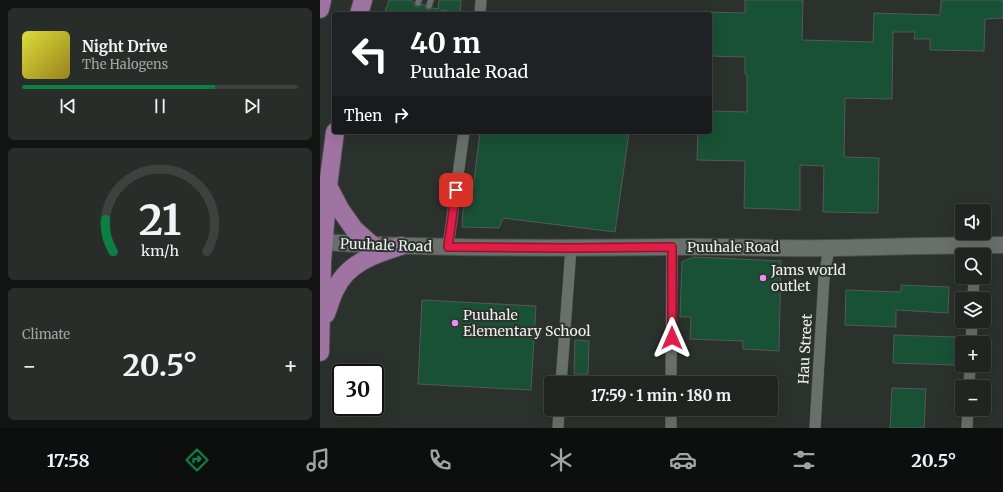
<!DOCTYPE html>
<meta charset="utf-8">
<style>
body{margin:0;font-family:Merriweather,serif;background:#282d2a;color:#f1f3f6;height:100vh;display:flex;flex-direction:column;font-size:15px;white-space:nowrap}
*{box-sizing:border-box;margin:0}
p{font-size:13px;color:#a2a5a5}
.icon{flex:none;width:22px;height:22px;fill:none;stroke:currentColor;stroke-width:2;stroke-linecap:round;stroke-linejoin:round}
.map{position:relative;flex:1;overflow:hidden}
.panel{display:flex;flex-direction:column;gap:8px;padding:8px;background:#121413;width:320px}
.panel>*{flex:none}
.guide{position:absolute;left:12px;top:12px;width:380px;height:122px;border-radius:4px;box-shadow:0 4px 16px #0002,0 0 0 1px #3d4240;background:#202124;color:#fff;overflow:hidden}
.buttons{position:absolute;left:635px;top:204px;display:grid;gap:8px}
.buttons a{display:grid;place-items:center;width:36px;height:36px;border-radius:4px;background:#202522;box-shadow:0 4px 16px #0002,0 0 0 1px #3d4240;font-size:20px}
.speed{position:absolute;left:12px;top:364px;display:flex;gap:8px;font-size:20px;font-weight:700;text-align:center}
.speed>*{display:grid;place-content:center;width:52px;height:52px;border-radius:50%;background:#202522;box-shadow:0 4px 16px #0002,0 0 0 1px #3d4240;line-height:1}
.speed .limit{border:2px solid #111;border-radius:6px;background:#fff;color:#111}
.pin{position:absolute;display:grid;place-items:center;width:34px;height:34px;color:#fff;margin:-17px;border-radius:8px;box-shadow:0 2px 6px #0006}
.me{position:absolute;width:44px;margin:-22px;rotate:0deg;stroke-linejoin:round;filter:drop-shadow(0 0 3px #0008)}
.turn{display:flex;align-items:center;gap:14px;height:84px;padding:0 12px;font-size:18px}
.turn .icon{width:52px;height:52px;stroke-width:2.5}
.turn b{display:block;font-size:28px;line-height:34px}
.then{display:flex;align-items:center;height:38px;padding:0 12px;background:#0003;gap:8px;font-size:15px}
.big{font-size:30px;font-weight:700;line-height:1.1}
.panel .widget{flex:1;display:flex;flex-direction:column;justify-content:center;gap:6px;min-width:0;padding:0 14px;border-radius:6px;background:#282d2a}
.panel .dial{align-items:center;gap:0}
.dial svg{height:104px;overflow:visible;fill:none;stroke:#3d4240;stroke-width:7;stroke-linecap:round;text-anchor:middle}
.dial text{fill:#f1f3f6;stroke:none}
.song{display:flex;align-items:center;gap:12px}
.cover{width:48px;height:48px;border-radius:6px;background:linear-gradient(135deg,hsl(60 70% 55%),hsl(50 70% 35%))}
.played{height:4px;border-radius:2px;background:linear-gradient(90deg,#0b8043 70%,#3d4240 70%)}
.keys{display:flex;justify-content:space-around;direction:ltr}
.heat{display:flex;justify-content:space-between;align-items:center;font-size:22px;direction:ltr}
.trip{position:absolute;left:224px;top:376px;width:234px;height:40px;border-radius:4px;background:#202522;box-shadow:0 4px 16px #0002,0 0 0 1px #3d4240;font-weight:700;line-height:40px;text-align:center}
.menu{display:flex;height:64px;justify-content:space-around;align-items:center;background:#0d0f0e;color:#a2a5a5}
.menu .icon{width:28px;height:28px}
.menu .current{color:#0b8043}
.menu b{font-size:18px;color:#f1f3f6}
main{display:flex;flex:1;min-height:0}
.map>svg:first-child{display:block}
.building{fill:#185135;stroke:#535a56}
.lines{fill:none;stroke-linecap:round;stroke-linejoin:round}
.lane-casing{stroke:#484d49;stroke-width:7}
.street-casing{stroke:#484d49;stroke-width:12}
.secondary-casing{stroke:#484d49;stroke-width:18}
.primary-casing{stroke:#484d49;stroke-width:20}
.lane{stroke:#69706c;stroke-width:5.5}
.street{stroke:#69706c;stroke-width:11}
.secondary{stroke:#69706c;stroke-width:16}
.primary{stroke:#a074a2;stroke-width:18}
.route-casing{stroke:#92132f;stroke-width:10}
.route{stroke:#e11d48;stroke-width:7}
.poi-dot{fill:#f18af4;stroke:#2b312d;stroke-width:1.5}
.labels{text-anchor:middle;stroke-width:4;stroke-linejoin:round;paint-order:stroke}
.street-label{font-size:14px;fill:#eef2ef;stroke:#2b312d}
.poi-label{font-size:14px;fill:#eef2ef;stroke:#2b312d;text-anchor:start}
</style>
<main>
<section class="panel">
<div class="widget">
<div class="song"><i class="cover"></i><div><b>Night Drive</b><p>The Halogens</p></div></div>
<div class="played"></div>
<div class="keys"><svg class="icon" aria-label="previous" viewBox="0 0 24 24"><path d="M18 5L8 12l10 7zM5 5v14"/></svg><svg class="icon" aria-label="pause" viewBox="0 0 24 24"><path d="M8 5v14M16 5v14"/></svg><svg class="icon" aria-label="next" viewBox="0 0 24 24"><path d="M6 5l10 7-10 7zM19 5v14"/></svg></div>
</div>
<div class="widget dial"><svg viewBox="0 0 100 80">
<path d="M14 69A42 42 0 1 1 86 69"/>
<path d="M14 69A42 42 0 0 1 8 44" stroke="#0b8043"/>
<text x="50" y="56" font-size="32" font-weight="700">21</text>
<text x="50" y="72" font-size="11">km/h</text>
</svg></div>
<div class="widget"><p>Climate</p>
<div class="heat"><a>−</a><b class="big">20.5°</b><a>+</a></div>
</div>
</section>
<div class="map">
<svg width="683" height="428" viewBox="0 0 683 428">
<rect width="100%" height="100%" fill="#2b312d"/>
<path class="building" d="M 69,0 L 89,0 L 94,2 L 94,4 L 96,7 L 99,7 L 102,4 L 105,5 L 106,9 L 109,10 L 113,8 L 118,9 L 119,0 L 141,0 L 140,13 L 121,10 L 125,12 L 125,14 L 64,14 Z
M 425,0 L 483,0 L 482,40 L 553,42 L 554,13 L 620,15 L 621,0 L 683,0 L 683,18 L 665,19 L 664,51 L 610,50 L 610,39 L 594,39 L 595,32 L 573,32 L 572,99 L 525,98 L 524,157 L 559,158 L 558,213 L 503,212 L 504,166 L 480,165 L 480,210 L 424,208 L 425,161 L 377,160 L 378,132 L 390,132 L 390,111 L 427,112 L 427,74 L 425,74 L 425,57 L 390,56 L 390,12 L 425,13 Z
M 160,132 L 309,132 L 295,232 L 183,218 L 179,228 L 142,227 L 144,195 L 152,197 Z
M 374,257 L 461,261 L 459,351 L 423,349 L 423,341 L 370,339 L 371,317 L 360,317 L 362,262 Z
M 581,285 L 629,287 L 628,313 L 576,310 L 576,327 L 525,325 L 526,290 L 581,292 Z
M 102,300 L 216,306 L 211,390 L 98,384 Z
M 574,335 L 636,337 L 635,365 L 573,363 Z
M 255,340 L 269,341 L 268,374 L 254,374 Z
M 572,388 L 606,389 L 604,428 L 570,428 Z"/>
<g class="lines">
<defs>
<path id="lane" d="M 98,3 L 99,0
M 109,6 L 111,0"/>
<path id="street" d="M 160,14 L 161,0
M 128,247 L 144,132
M 653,299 L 654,277
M 651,343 L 652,321
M 241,383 L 251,248
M 351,383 L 352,247
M 649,387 L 650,365
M 238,428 L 239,409
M 351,428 L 351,409
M 495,428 L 504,278 L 509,248
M 647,428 L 648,409"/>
<path id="secondary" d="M 0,242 C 117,249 233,248 350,247 C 404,246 458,249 511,248 C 569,247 626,245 683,245"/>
<path id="primary" d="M 0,9 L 2,0
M 39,14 L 43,0
M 8,186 L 20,209 L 34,229 L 53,246
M 6,314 C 9,306 11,298 15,290 C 27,263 55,254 81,246
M 0,352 L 2,262 L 8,186 L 15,132"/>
</defs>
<use href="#lane" class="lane-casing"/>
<use href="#street" class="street-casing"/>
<use href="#secondary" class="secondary-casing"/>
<use href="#primary" class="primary-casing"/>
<use href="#lane" class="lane"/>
<use href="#street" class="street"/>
<use href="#secondary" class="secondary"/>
<use href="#primary" class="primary"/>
</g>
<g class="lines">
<defs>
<path id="route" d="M 136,190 L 128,247 L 251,248 L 352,247 L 352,338"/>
</defs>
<use href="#route" class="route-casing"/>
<use href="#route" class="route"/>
</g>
<g class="poi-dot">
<circle cx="443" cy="278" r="4"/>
<circle cx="135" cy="323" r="4"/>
</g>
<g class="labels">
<g class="street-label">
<text transform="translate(66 245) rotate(2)" y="5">Puuhale Road</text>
<text x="413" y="252">Puuhale Road</text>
<text transform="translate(485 349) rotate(-87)" y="5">Hau Street</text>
</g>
<g class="poi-label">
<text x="451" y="275">Jams world<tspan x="451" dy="16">outlet</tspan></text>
<text x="143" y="320">Puuhale<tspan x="143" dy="16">Elementary School</tspan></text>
</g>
</g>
</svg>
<div class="buttons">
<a><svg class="icon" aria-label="sound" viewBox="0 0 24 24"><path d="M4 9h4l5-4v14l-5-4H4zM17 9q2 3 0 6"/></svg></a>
<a><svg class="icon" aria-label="search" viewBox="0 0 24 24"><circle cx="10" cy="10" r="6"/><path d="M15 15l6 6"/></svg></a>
<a><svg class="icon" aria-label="layers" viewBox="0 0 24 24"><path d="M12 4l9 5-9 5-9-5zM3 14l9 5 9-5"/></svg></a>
<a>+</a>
<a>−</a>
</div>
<div class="speed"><div class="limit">30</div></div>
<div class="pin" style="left:136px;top:190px;background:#d93025"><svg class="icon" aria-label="arrive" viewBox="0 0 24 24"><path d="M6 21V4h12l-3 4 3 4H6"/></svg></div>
<svg class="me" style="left:352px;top:338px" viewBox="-20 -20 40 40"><path d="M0-17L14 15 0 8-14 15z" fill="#e11d48" stroke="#fff" stroke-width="4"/></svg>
<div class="trip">17:59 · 1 min · 180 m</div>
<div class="guide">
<div class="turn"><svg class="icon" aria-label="left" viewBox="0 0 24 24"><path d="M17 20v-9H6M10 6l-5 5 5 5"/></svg><div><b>40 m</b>Puuhale Road</div></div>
<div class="then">Then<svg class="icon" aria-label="right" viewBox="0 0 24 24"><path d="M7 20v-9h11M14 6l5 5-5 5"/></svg></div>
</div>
</div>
</main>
<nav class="menu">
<b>17:58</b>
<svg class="icon current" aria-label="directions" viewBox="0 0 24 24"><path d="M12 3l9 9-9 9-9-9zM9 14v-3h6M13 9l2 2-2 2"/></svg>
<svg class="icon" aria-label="music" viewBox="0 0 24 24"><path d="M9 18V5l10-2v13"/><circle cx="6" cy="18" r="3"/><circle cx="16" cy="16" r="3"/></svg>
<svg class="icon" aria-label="phone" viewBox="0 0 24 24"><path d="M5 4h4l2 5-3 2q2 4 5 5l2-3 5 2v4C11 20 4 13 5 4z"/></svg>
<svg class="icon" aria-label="climate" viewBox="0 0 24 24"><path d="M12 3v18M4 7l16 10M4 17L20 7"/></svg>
<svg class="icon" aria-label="car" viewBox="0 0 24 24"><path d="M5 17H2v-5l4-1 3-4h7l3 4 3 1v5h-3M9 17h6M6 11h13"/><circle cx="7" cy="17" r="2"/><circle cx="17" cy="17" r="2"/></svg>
<svg class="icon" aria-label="filters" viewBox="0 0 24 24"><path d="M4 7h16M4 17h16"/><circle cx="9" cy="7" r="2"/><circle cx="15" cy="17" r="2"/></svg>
<b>20.5°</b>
</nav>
